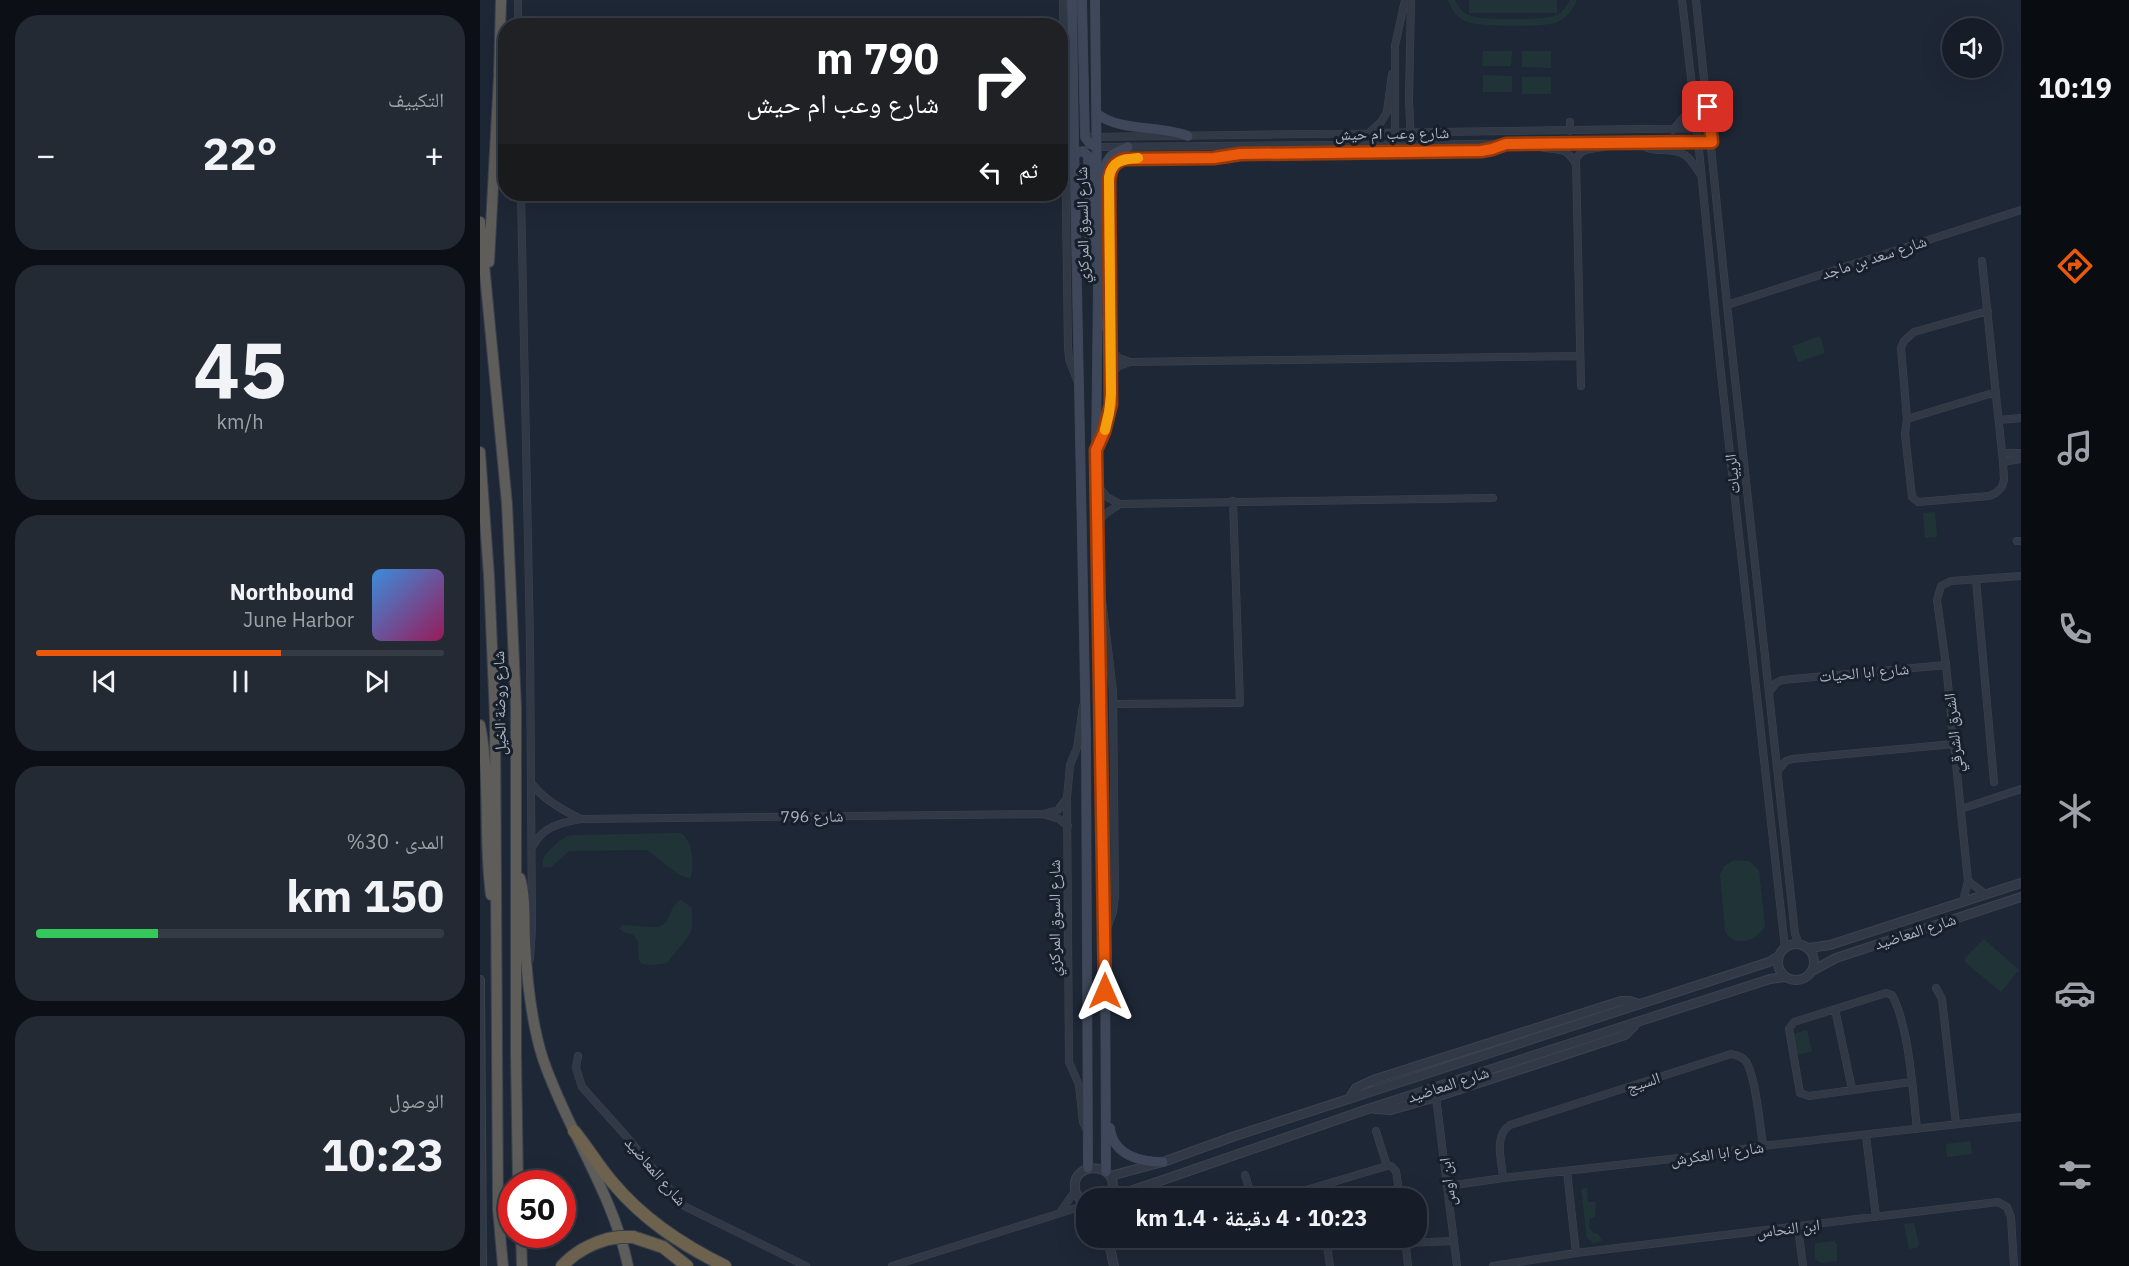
<!DOCTYPE html>
<html lang="ar">
<meta charset="utf-8">
<style>
body{margin:0;font-family:"IBM Plex Sans","Noto Naskh Arabic",sans-serif;background:#232a34;color:#f1f3f6;direction:rtl;height:100vh;display:flex;flex-direction:column;font-size:22px;white-space:nowrap}
*{box-sizing:border-box;margin:0}
p{font-size:20px;color:#9ea2a8}
.icon{flex:none;width:33px;height:33px;fill:none;stroke:currentColor;stroke-width:2;stroke-linecap:round;stroke-linejoin:round}
.map{position:relative;flex:1;overflow:hidden;direction:ltr}
.side{display:flex;flex-direction:column;gap:15px;padding:15px;background:#0c1016;width:480px}
.side>*{flex:none}
.banner{position:absolute;left:18px;top:18px;width:570px;height:183px;border-radius:24px;box-shadow:0 6px 24px #0002,0 0 0 2px #353b45;direction:rtl;background:#202124;color:#fff;overflow:hidden}
.fabs{position:absolute;left:1462px;top:18px;display:grid;gap:12px}
.fabs a{display:grid;place-items:center;width:60px;height:60px;border-radius:50%;background:#161d28;box-shadow:0 6px 24px #0002,0 0 0 2px #353b45;font-size:30px}
.speed{position:absolute;left:18px;top:1170px;display:flex;gap:12px;font-size:30px;font-weight:700;text-align:center}
.speed>*{display:grid;place-content:center;width:78px;height:78px;border-radius:50%;background:#161d28;box-shadow:0 6px 24px #0002,0 0 0 2px #353b45;line-height:1}
.speed .limit{border:9px solid #d22;background:#fff;color:#111}
.pin{position:absolute;display:grid;place-items:center;width:51px;height:51px;color:#fff;margin:-26px;border-radius:12px;box-shadow:0 3px 9px #0006}
.me{position:absolute;width:66px;margin:-33px;rotate:0deg;stroke-linejoin:round;filter:drop-shadow(0 0 4px #0008)}
.turn{display:flex;align-items:center;gap:21px;height:126px;padding:0 30px;font-size:27px}
.turn .icon{width:78px;height:78px;stroke-width:2.5}
.turn b{display:block;font-size:42px;line-height:51px}
.then{display:flex;align-items:center;height:57px;padding:0 30px;background:#0003;gap:12px;font-size:22px}
.big{font-size:45px;font-weight:700;line-height:1.1}
.side .tile{flex:1;display:flex;flex-direction:column;justify-content:center;gap:9px;min-width:0;padding:0 21px;border-radius:24px;background:#232a34}
.side .dial{align-items:center;gap:0}
.dial b{font-size:78px;line-height:1}
.song{display:flex;align-items:center;gap:18px}
.cover{width:72px;height:72px;border-radius:9px;background:linear-gradient(135deg,hsl(210 70% 55%),hsl(330 70% 35%))}
.played{height:6px;border-radius:3px;background:linear-gradient(90deg,#ea580c 60%,#353b45 60%)}
.keys{display:flex;justify-content:space-around;direction:ltr}
.heat{display:flex;justify-content:space-between;align-items:center;font-size:33px;direction:ltr}
.charge{height:9px;border-radius:4px;background:linear-gradient(90deg,#34c759 30%,#353b45 0)}
.trip{position:absolute;left:596px;top:1188px;width:351px;height:60px;border-radius:24px;background:#161d28;box-shadow:0 6px 24px #0002,0 0 0 2px #353b45;font-weight:700;line-height:60px;text-align:center;direction:rtl}
main{display:flex;flex:1;min-height:0}
.tab-bar{display:flex;flex-direction:column;width:108px;justify-content:space-around;align-items:center;background:#090c10;color:#9ea2a8}
.tab-bar .icon{width:42px;height:42px}
.tab-bar .on{color:#ea580c}
.tab-bar b{font-size:27px;color:#f1f3f6}
.map>svg:first-child{display:block}
.green{fill:#203437}
.lines{fill:none;stroke-linecap:round;stroke-linejoin:round}
.minor-casing{stroke:#3b4350;stroke-width:8}
.tertiary-casing{stroke:#3b4350;stroke-width:10}
.secondary-casing{stroke:#3b4350;stroke-width:10}
.trunk-casing{stroke:#39414e;stroke-width:12}
.motorway-casing{stroke:#39414e;stroke-width:14}
.minor{stroke:#313946;stroke-width:7}
.tertiary{stroke:#313946;stroke-width:8}
.secondary{stroke:#3f485a;stroke-width:9}
.trunk{stroke:#5e5d5a;stroke-width:10}
.motorway{stroke:#6d624e;stroke-width:12}
.motorway-bridge-casing{stroke:#39414e;stroke-width:14;stroke-linecap:butt}
.motorway-bridge{stroke:#6d624e;stroke-width:12}
.route-casing{stroke:#983908;stroke-width:15}
.route{stroke:#ea580c;stroke-width:10}
.slow{stroke:#f59e0b;stroke-width:10}
.labels{text-anchor:middle;stroke-width:6;stroke-linejoin:round;paint-order:stroke}
.street-label{font-size:16px;fill:#abb4c4;stroke:#171f2b}
</style>
<main>
<nav class="tab-bar">
<b>10:19</b>
<svg class="icon on" aria-label="directions" viewBox="0 0 24 24"><path d="M12 3l9 9-9 9-9-9zM9 14v-3h6M13 9l2 2-2 2"/></svg>
<svg class="icon" aria-label="music" viewBox="0 0 24 24"><path d="M9 18V5l10-2v13"/><circle cx="6" cy="18" r="3"/><circle cx="16" cy="16" r="3"/></svg>
<svg class="icon" aria-label="phone" viewBox="0 0 24 24"><path d="M5 4h4l2 5-3 2q2 4 5 5l2-3 5 2v4C11 20 4 13 5 4z"/></svg>
<svg class="icon" aria-label="climate" viewBox="0 0 24 24"><path d="M12 3v18M4 7l16 10M4 17L20 7"/></svg>
<svg class="icon" aria-label="car" viewBox="0 0 24 24"><path d="M5 17H2v-5l4-1 3-4h7l3 4 3 1v5h-3M9 17h6M6 11h13"/><circle cx="7" cy="17" r="2"/><circle cx="17" cy="17" r="2"/></svg>
<svg class="icon" aria-label="filters" viewBox="0 0 24 24"><path d="M4 7h16M4 17h16"/><circle cx="9" cy="7" r="2"/><circle cx="15" cy="17" r="2"/></svg>
</nav>
<div class="map">
<svg width="1541" height="1266" viewBox="0 0 1541 1266">
<rect width="100%" height="100%" fill="#1e2736"/>
<path class="green" d="M 968,0 L 975,0 C 978,7 983,13 991,16 C 1000,20 1065,20 1074,16 C 1082,13 1087,7 1090,0 L 1097,0 C 1093,10 1086,19 1075,23 C 1063,27 996,27 985,21 C 977,17 971,9 968,0 Z
M 989,0 L 1077,0 L 1077,13 L 989,13 Z
M 1003,51 L 1032,51 L 1031,66 L 1002,66 Z
M 1042,51 L 1071,51 L 1071,68 L 1042,67 Z
M 1003,75 L 1032,76 L 1032,92 L 1003,92 Z
M 1042,77 L 1071,77 L 1071,94 L 1042,94 Z
M 1340,336 L 1345,353 L 1318,362 L 1312,346 Z
M 1455,512 L 1457,537 L 1445,538 L 1443,513 Z
M 201,833 C 213,840 215,867 210,879 L 198,874 L 167,850 L 89,851 L 71,867 L 63,867 L 63,859 L 65,855 L 79,841 L 87,836 L 94,835 Z
M 1254,860 L 1269,861 L 1279,870 L 1285,926 C 1277,941 1255,949 1245,931 L 1240,875 L 1244,866 Z
M 201,900 L 212,908 L 212,927 L 210,934 L 187,963 L 172,965 L 162,964 L 159,960 C 157,953 161,940 153,935 C 147,932 144,934 139,928 L 143,925 C 153,925 167,928 177,927 C 192,925 188,905 201,900 Z
M 1504,939 L 1539,970 L 1521,992 L 1485,962 L 1485,958 Z
M 1327,1030 L 1332,1051 L 1318,1055 L 1313,1034 Z
M 1490,1141 L 1492,1154 L 1467,1157 L 1466,1144 Z
M 1107,1188 L 1108,1202 L 1116,1202 L 1115,1217 L 1110,1218 L 1109,1227 L 1113,1233 L 1118,1234 L 1121,1239 L 1121,1241 L 1113,1243 L 1107,1238 L 1101,1189 Z
M 1434,1223 L 1439,1244 L 1437,1248 L 1429,1249 L 1424,1224 Z
M 1354,1241 L 1357,1245 L 1357,1261 L 1341,1263 L 1335,1259 L 1335,1243 Z"/>
<g class="lines">
<defs>
<path id="minor" d="M 38,0 L 38,26
M 583,0 L 588,347 L 589,359 L 597,380
M 931,0 L 929,99 L 931,144
M 1202,0 L 1217,129 L 1240,364 L 1305,948
M 1216,0 L 1247,305 L 1315,934 L 1319,944
M 1090,122 L 1090,131
M 1193,130 L 1207,113 L 1211,95
M 889,133 L 901,122 L 907,112 L 912,74
M 612,137 L 1231,128
M 915,137 L 915,46 L 925,0
M 1159,142 C 1172,156 1190,145 1205,155 C 1212,160 1216,168 1221,175
M 1056,146 C 1074,152 1086,143 1096,165
M 617,147 L 1232,142
M 41,194 L 50,641 L 52,928 L 50,959
M 1502,261 L 1523,462 L 1524,480 L 1522,487 L 1516,493 L 1509,496 L 1438,502 L 1432,497 L 1425,434 L 1427,419 L 1421,348 L 1424,341 L 1434,332 L 1508,311
M 1247,305 L 1541,210
M 631,350 L 639,358 L 650,362 L 1100,356
M 631,374 L 639,366 L 650,362
M 1101,386 L 1096,159 C 1104,144 1119,151 1131,144
M 1427,419 L 1516,392
M 1519,420 L 1541,418
M 617,447 L 627,423 L 631,404 L 629,182 C 630,170 633,163 645,159 L 727,158 L 760,154 L 1001,151 L 1012,149 L 1026,144
M 1523,453 L 1541,453
M 1523,462 L 1541,459
M 617,485 L 627,497 L 640,504 L 1013,498
M 617,523 L 625,514 L 640,504
M 1537,541 L 1541,541
M 1496,580 L 1514,782
M 622,600 L 633,691 L 635,896 L 633,912 L 626,932
M 1289,692 L 1296,683 L 1302,680 L 1466,665
M 633,704 L 760,703 L 753,501
M 603,706 L 597,748 L 590,765 L 587,798 L 589,1062 L 599,1085 L 603,1122 L 607,1131
M 1298,770 L 1306,761 L 1312,759 L 1474,744
M 52,784 C 64,800 84,811 101,819
M 1481,809 L 1541,789
M 566,815 L 579,819 L 588,826
M 53,846 C 63,826 81,823 101,819 L 563,814 L 578,810 L 587,798
M 1488,881 L 1505,894
M 1483,902 L 1488,881 L 1466,665 L 1457,600 L 1461,586 L 1471,581 L 1541,576
M 1456,988 L 1462,999 L 1476,1124
M 1355,1009 L 1372,1089
M 98,1056 L 96,1068 L 102,1087 L 146,1136 L 204,1206 L 326,1266
M 1431,1082 L 1329,1096 L 1320,1093 L 1309,1029 L 1314,1022 L 1406,993 L 1412,995 C 1429,1026 1433,1093 1437,1129
M 956,1097 L 977,1266
M 896,1131 L 907,1166
M 1386,1136 L 1396,1217
M 1087,1171 L 1096,1253
M 765,1175 L 772,1198
M 1023,1178 C 1022,1161 1013,1136 1030,1125 L 1251,1054 C 1257,1055 1264,1058 1267,1063 C 1276,1080 1280,1125 1283,1146
M 840,1186 L 842,1198
M 968,1186 L 1023,1178 L 1226,1155 L 1283,1146 L 1541,1117
M 799,1198 L 907,1166 L 911,1166 L 916,1171 L 920,1198
M 581,1211 L 595,1191
M 1318,1227 L 1323,1266
M 846,1238 L 850,1266
M 925,1238 L 928,1266
M 926,1243 L 974,1241
M 412,1266 L 606,1205
M 1013,1266 L 1096,1253 L 1518,1202 L 1527,1207 L 1531,1217 L 1534,1266"/>
<path id="tertiary" d="M1298 962a18 18 0 1 1 36 0a18 18 0 1 1-36 0Z
M 1329,948 L 1350,945 L 1541,883
M 1332,971 L 1356,958 L 1541,897
M 0,980 L 2,1266
M 869,1099 L 876,1088 L 893,1080 L 1141,1001 L 1150,1001 L 1159,1004
M 895,1109 L 911,1110 L 956,1097 L 1145,1035 L 1154,1026
M 630,1176 L 683,1162 L 755,1136 L 1289,962 L 1299,956
M 631,1194 L 650,1191 L 683,1180 L 888,1109 L 1290,979 L 1305,977
M 606,1204 C 600,1200 596,1196 595,1189 C 591,1158 646,1163 630,1197
M 628,1238 L 634,1266"/>
<path id="secondary" d="M 592,0 L 594,137 L 606,738 L 608,1168
M 602,0 L 605,137 L 610,144 L 617,147
M 615,0 L 618,283 L 616,450 L 625,934 L 626,1172
M 616,113 C 639,132 679,125 708,136
M 594,154 L 603,151 L 608,156 L 610,265 L 612,274 L 618,283
M 620,244 C 629,220 614,174 631,156 C 636,152 642,149 648,147
M 618,318 L 631,332
M 630,1128 C 633,1155 660,1162 683,1162"/>
<path id="trunk" d="M 0,222 L 27,504 L 36,707 L 36,1056 L 38,1184
M 9,262 L 19,76 L 21,0
M 0,452 L 9,576 L 15,717 L 18,1210 L 23,1266
M 0,725 C 11,781 3,838 11,895
M 40,878 C 46,899 44,921 45,942 C 47,981 51,1022 63,1059 C 87,1130 133,1193 148,1266
M 41,1234 L 42,1266"/>
<path id="motorway" d="M 94,1131 C 108,1148 119,1167 133,1183 C 164,1220 202,1245 245,1266
M 153,1237 L 183,1247 L 207,1266
M 82,1266 C 95,1252 110,1244 128,1239"/>
</defs>
<use href="#minor" class="minor-casing"/>
<use href="#tertiary" class="tertiary-casing"/>
<use href="#secondary" class="secondary-casing"/>
<use href="#trunk" class="trunk-casing"/>
<use href="#motorway" class="motorway-casing"/>
<use href="#minor" class="minor"/>
<use href="#tertiary" class="tertiary"/>
<use href="#secondary" class="secondary"/>
<use href="#trunk" class="trunk"/>
<use href="#motorway" class="motorway"/>
<defs>
<path id="motorway-bridge" d="M 128,1239 L 140,1237 L 153,1237"/>
</defs>
<use href="#motorway-bridge" class="motorway-bridge-casing"/>
<use href="#motorway-bridge" class="motorway-bridge"/>
</g>
<g class="lines">
<defs>
<path id="route" d="M 625,991 L 616,450 L 624,432 L 631,404 L 629,182 C 630,170 633,162 645,159 L 734,158 L 760,154 L 1001,151 L 1012,149 L 1026,144 L 1232,142 L 1228,107"/>
</defs>
<use href="#route" class="route-casing"/>
<use href="#route" class="route"/>
<path class="slow" d="M 625,430 L 629,413 L 631,394 L 629,177 C 632,161 643,159 658,158"/>
</g>
<g class="labels">
<g class="street-label">
<text transform="translate(912 133) rotate(-1)" y="6">شارع وعب ام حيش</text>
<text transform="translate(602 225) rotate(-91)" y="6">شارع السوق المركزي</text>
<text transform="translate(1394 257) rotate(-18)" y="6">شارع سعد بن ماجد</text>
<text transform="translate(1252 474) rotate(-96)" y="6">الربيات</text>
<text transform="translate(1384 672) rotate(-5)" y="6">شارع ابا الحيات</text>
<text transform="translate(19 703) rotate(-91)" y="6">شارع روضة الخيل</text>
<text transform="translate(1473 733) rotate(-96)" y="6">الشرق الشرقي</text>
<text transform="translate(332 816) rotate(-1)" y="6">شارع 796</text>
<text transform="translate(574 918) rotate(-90)" y="6">شارع السوق المركزي</text>
<text transform="translate(1435 931) rotate(-18)" y="6">شارع المعاضيد</text>
<text transform="translate(1163 1082) rotate(-18)" y="6">السيج</text>
<text transform="translate(968 1084) rotate(-18)" y="6">شارع المعاضيد</text>
<text transform="translate(1237 1153) rotate(-8)" y="6">شارع ابا العكرش</text>
<text transform="translate(176 1171) rotate(49)" y="6">شارع المعاضيد</text>
<text transform="translate(967 1182) rotate(-97)" y="6">ابن اوس</text>
<text transform="translate(1308 1228) rotate(-7)" y="6">ابن النحاس</text>
</g>
</g>
</svg>
<div class="fabs">
<a><svg class="icon" aria-label="sound" viewBox="0 0 24 24"><path d="M4 9h4l5-4v14l-5-4H4zM17 9q2 3 0 6"/></svg></a>
</div>
<div class="speed"><div class="limit">50</div></div>
<div class="pin" style="left:1228px;top:107px;background:#d93025"><svg class="icon" aria-label="arrive" viewBox="0 0 24 24"><path d="M6 21V4h12l-3 4 3 4H6"/></svg></div>
<svg class="me" style="left:625px;top:991px" viewBox="-20 -20 40 40"><path d="M0-17L14 15 0 8-14 15z" fill="#ea580c" stroke="#fff" stroke-width="4"/></svg>
<div class="trip">10:23 · 4 دقيقة · 1.4 km</div>
<div class="banner">
<div class="turn"><svg class="icon" aria-label="right" viewBox="0 0 24 24"><path d="M7 20v-9h11M14 6l5 5-5 5"/></svg><div><b>790 m</b>شارع وعب ام حيش</div></div>
<div class="then">ثم<svg class="icon" aria-label="left" viewBox="0 0 24 24"><path d="M17 20v-9H6M10 6l-5 5 5 5"/></svg></div>
</div>
</div>
<section class="side">
<div class="tile"><p>التكييف</p>
<div class="heat"><a>−</a><b class="big">22°</b><a>+</a></div>
</div>
<div class="tile dial"><b>45</b><p>km/h</p></div>
<div class="tile">
<div class="song"><i class="cover"></i><div><b>Northbound</b><p>June Harbor</p></div></div>
<div class="played"></div>
<div class="keys"><svg class="icon" aria-label="previous" viewBox="0 0 24 24"><path d="M18 5L8 12l10 7zM5 5v14"/></svg><svg class="icon" aria-label="pause" viewBox="0 0 24 24"><path d="M8 5v14M16 5v14"/></svg><svg class="icon" aria-label="next" viewBox="0 0 24 24"><path d="M6 5l10 7-10 7zM19 5v14"/></svg></div>
</div>
<div class="tile"><p>المدى · 30%</p><b class="big">150 km</b><div class="charge"></div></div>
<div class="tile"><p>الوصول</p><b class="big">10:23</b></div>
</section>
</main>
